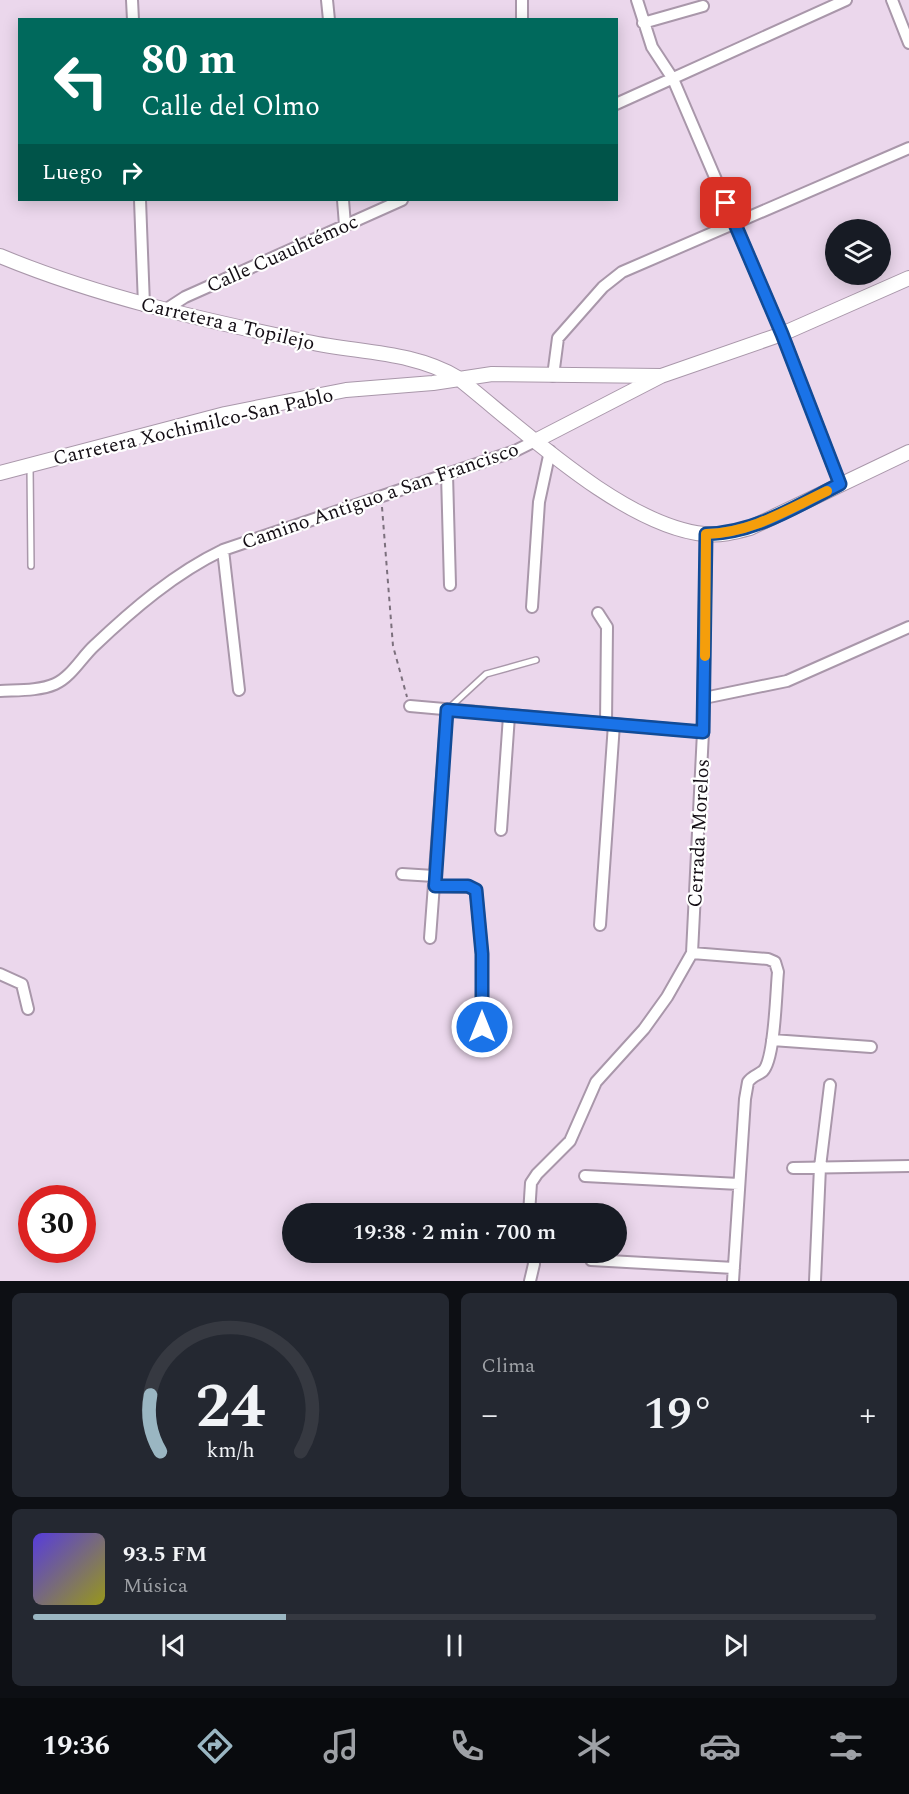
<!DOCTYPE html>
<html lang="es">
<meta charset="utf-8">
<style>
body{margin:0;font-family:Spectral,serif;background:#242831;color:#f1f3f6;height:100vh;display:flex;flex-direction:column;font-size:22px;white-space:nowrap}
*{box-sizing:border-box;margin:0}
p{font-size:20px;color:#9ea1a6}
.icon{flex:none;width:33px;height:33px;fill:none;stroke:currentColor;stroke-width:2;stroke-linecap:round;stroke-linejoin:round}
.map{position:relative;height:1281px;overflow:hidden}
.details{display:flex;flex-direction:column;gap:12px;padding:12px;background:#0d0f14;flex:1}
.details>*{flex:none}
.top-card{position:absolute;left:18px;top:18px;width:600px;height:183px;border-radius:0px;box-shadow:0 3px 15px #0003;background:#00695c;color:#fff;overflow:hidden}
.tools{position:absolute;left:825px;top:219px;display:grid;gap:12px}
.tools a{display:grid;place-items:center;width:66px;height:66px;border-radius:50%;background:#171b24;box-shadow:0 3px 15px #0003;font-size:30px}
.speed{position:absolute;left:18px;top:1185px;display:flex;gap:12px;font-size:30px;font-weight:700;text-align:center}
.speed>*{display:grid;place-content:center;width:78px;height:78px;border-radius:50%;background:#171b24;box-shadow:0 3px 15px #0003;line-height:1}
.speed .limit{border:9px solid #d22;background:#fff;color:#111}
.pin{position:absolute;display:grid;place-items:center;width:51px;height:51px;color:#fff;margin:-26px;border-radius:12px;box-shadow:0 3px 9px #0006}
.me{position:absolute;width:66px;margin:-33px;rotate:0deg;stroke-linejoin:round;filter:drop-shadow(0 0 4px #0008)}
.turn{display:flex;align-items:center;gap:21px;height:126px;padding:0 24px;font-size:27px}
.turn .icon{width:78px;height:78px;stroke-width:2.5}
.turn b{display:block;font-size:42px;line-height:51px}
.then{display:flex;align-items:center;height:57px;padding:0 24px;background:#0003;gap:12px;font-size:22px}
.big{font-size:45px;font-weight:600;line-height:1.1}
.details .card{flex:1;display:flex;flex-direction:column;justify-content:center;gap:9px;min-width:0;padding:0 21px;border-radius:9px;background:#242831}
.details .dial{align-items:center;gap:0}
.dial svg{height:156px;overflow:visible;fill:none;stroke:#363941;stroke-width:7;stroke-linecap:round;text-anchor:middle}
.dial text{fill:#f1f3f6;stroke:none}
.song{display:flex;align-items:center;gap:18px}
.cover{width:72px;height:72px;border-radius:9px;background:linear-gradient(135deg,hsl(250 70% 55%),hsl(60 70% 35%))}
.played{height:6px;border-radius:3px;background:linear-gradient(90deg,#9ab6c2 30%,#363941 30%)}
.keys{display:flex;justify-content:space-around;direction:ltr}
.heat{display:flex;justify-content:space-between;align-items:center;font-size:33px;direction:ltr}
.details .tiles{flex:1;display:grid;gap:12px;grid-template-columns:1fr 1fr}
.card:last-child{grid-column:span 2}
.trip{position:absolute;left:282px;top:1203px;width:345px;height:60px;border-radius:30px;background:#171b24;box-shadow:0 3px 15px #0003;font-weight:600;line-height:60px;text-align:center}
.dock{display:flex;height:96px;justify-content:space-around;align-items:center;background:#090b0e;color:#9ea1a6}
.dock .icon{width:42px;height:42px}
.dock .current{color:#9ab6c2}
.dock b{font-size:27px;color:#f1f3f6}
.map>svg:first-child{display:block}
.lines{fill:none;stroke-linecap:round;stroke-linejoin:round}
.lane-casing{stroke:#a997aa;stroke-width:8}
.street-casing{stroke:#a997aa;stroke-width:14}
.secondary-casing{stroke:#a997aa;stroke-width:16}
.path{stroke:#7c707d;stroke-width:2;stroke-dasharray:4.5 4.5;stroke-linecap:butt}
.lane{stroke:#fff;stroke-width:5}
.street{stroke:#fff;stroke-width:10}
.secondary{stroke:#fff;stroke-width:14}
.route-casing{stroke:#114b97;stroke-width:15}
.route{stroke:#1a73e8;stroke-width:10}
.slow{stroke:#f59e0b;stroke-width:10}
.labels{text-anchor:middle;stroke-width:4.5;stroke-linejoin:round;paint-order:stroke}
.street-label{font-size:20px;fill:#140e15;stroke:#fff}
</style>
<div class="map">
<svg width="909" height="1281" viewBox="0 0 909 1281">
<rect width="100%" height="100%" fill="#ebd7ec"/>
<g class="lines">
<defs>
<path id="lane" d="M 30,466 L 31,566
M 448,709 L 486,674 L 536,660"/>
<path id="street" d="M 132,0 L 133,20
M 327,0 L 329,20
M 637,0 L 652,47 L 673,79 L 782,334 L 840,484
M 892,0 L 909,43
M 522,20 L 522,0
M 643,23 L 703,6
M 616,104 L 846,0
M 140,200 L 144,305
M 343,200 L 345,225
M 165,310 L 185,297 L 402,200
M 553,376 L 558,338 L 603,287 L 622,272 L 909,148
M 447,474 L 450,585
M 223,550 L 239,690
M 532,607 L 539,502 L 550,451
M 598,613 L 607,627 L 606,723
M 0,691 C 17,690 39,691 55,684 C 71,677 82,657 94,646 C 133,609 175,573 223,550 L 515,451 L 537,440
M 704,698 L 787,681 L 909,627
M 410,706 L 703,732
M 501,830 L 509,716
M 402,874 L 434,876
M 435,886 L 468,887 L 476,890 L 482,954 L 482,1027
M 600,925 L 614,724
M 430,938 L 447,710
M 692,953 L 768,959 L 775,962 L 778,972 C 776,991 775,1059 763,1071 C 758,1075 752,1076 748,1082 L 745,1099 L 733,1281
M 0,974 L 22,984 L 28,1009
M 772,1040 L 871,1047
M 793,1168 L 909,1166
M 585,1176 L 739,1184
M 529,1214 L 531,1183 L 537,1174 L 570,1141 L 596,1082 L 644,1029 L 667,997 L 692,953 L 703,732 L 706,534
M 591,1260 L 734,1268
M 530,1281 L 534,1264 L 532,1252
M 815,1281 L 820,1167 L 830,1085"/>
<path id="secondary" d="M 0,256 C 99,297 203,320 308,342 C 359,353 413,351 458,378 C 521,428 624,526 704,534 C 720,536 735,532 750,528 L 909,452
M 537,440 L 661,376 L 782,334 L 909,278
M 0,473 L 225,414 L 346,390 L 433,383 L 492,374 L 661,376"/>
</defs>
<use href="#lane" class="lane-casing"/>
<use href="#street" class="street-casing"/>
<use href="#secondary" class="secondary-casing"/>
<path class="path" d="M 382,507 L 393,646 L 407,697"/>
<use href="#lane" class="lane"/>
<use href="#street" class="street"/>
<use href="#secondary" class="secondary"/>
</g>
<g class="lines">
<defs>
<path id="route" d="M 482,1027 L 482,954 L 476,890 L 468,886 L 435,886 L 447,710 L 703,732 L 706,534 C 755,533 797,506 840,484 L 782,334 L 726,203"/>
</defs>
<use href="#route" class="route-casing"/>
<use href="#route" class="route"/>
<path class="slow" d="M 705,656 L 706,534 C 751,533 787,510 827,491"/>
</g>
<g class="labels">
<g class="street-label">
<text transform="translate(282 253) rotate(-24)" y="7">Calle Cuauhtémoc</text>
<text transform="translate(228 323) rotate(13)" y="7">Carretera a Topilejo</text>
<text transform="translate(193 426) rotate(-13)" y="7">Carretera Xochimilco-San Pablo</text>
<text transform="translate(380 495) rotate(-19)" y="7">Camino Antiguo a San Francisco</text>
<text transform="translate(698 833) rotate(-87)" y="7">Cerrada Morelos</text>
</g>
</g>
</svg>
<div class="tools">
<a><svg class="icon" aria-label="layers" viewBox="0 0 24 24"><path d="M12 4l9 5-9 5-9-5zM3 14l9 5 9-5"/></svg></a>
</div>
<div class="speed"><div class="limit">30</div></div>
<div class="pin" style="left:726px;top:203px;background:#d93025"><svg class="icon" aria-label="arrive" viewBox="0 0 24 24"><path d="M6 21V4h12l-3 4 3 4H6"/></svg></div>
<svg class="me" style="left:482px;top:1027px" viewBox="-20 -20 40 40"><circle r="17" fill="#1a73e8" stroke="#fff" stroke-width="3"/><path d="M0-11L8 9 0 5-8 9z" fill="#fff"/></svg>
<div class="trip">19:38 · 2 min · 700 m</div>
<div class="top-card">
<div class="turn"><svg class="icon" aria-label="left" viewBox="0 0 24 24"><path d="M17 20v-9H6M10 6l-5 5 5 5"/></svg><div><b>80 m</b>Calle del Olmo</div></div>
<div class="then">Luego<svg class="icon" aria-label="right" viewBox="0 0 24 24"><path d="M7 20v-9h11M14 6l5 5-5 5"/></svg></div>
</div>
</div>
<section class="details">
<div class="tiles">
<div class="card dial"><svg viewBox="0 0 100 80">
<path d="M14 69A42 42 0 1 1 86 69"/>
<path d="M14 69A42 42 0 0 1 9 40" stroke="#9ab6c2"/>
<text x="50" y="56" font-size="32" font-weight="700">24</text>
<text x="50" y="72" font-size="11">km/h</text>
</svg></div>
<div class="card"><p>Clima</p>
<div class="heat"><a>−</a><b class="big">19°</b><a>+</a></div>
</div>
<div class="card">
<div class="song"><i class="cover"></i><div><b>93.5 FM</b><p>Música</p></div></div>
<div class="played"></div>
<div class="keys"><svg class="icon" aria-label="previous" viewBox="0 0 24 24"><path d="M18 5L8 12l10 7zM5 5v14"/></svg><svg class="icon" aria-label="pause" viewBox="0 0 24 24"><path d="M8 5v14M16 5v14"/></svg><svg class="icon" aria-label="next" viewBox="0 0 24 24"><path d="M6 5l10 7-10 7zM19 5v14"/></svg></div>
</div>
</div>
</section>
<nav class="dock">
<b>19:36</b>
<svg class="icon current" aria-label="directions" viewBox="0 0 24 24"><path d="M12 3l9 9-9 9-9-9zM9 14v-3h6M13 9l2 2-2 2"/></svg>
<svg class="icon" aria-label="music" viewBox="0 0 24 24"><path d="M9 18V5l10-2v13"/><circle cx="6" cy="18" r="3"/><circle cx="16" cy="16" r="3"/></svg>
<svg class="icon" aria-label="phone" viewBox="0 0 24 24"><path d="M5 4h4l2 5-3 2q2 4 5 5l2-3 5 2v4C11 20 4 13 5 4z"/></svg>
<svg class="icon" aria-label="climate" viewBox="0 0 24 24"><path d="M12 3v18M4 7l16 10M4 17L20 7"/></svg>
<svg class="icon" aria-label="car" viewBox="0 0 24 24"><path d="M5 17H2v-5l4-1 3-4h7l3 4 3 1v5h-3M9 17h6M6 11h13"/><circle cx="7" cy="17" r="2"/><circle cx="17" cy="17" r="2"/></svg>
<svg class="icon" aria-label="filters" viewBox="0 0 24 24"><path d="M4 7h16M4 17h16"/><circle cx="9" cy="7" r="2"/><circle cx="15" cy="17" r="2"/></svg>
</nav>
